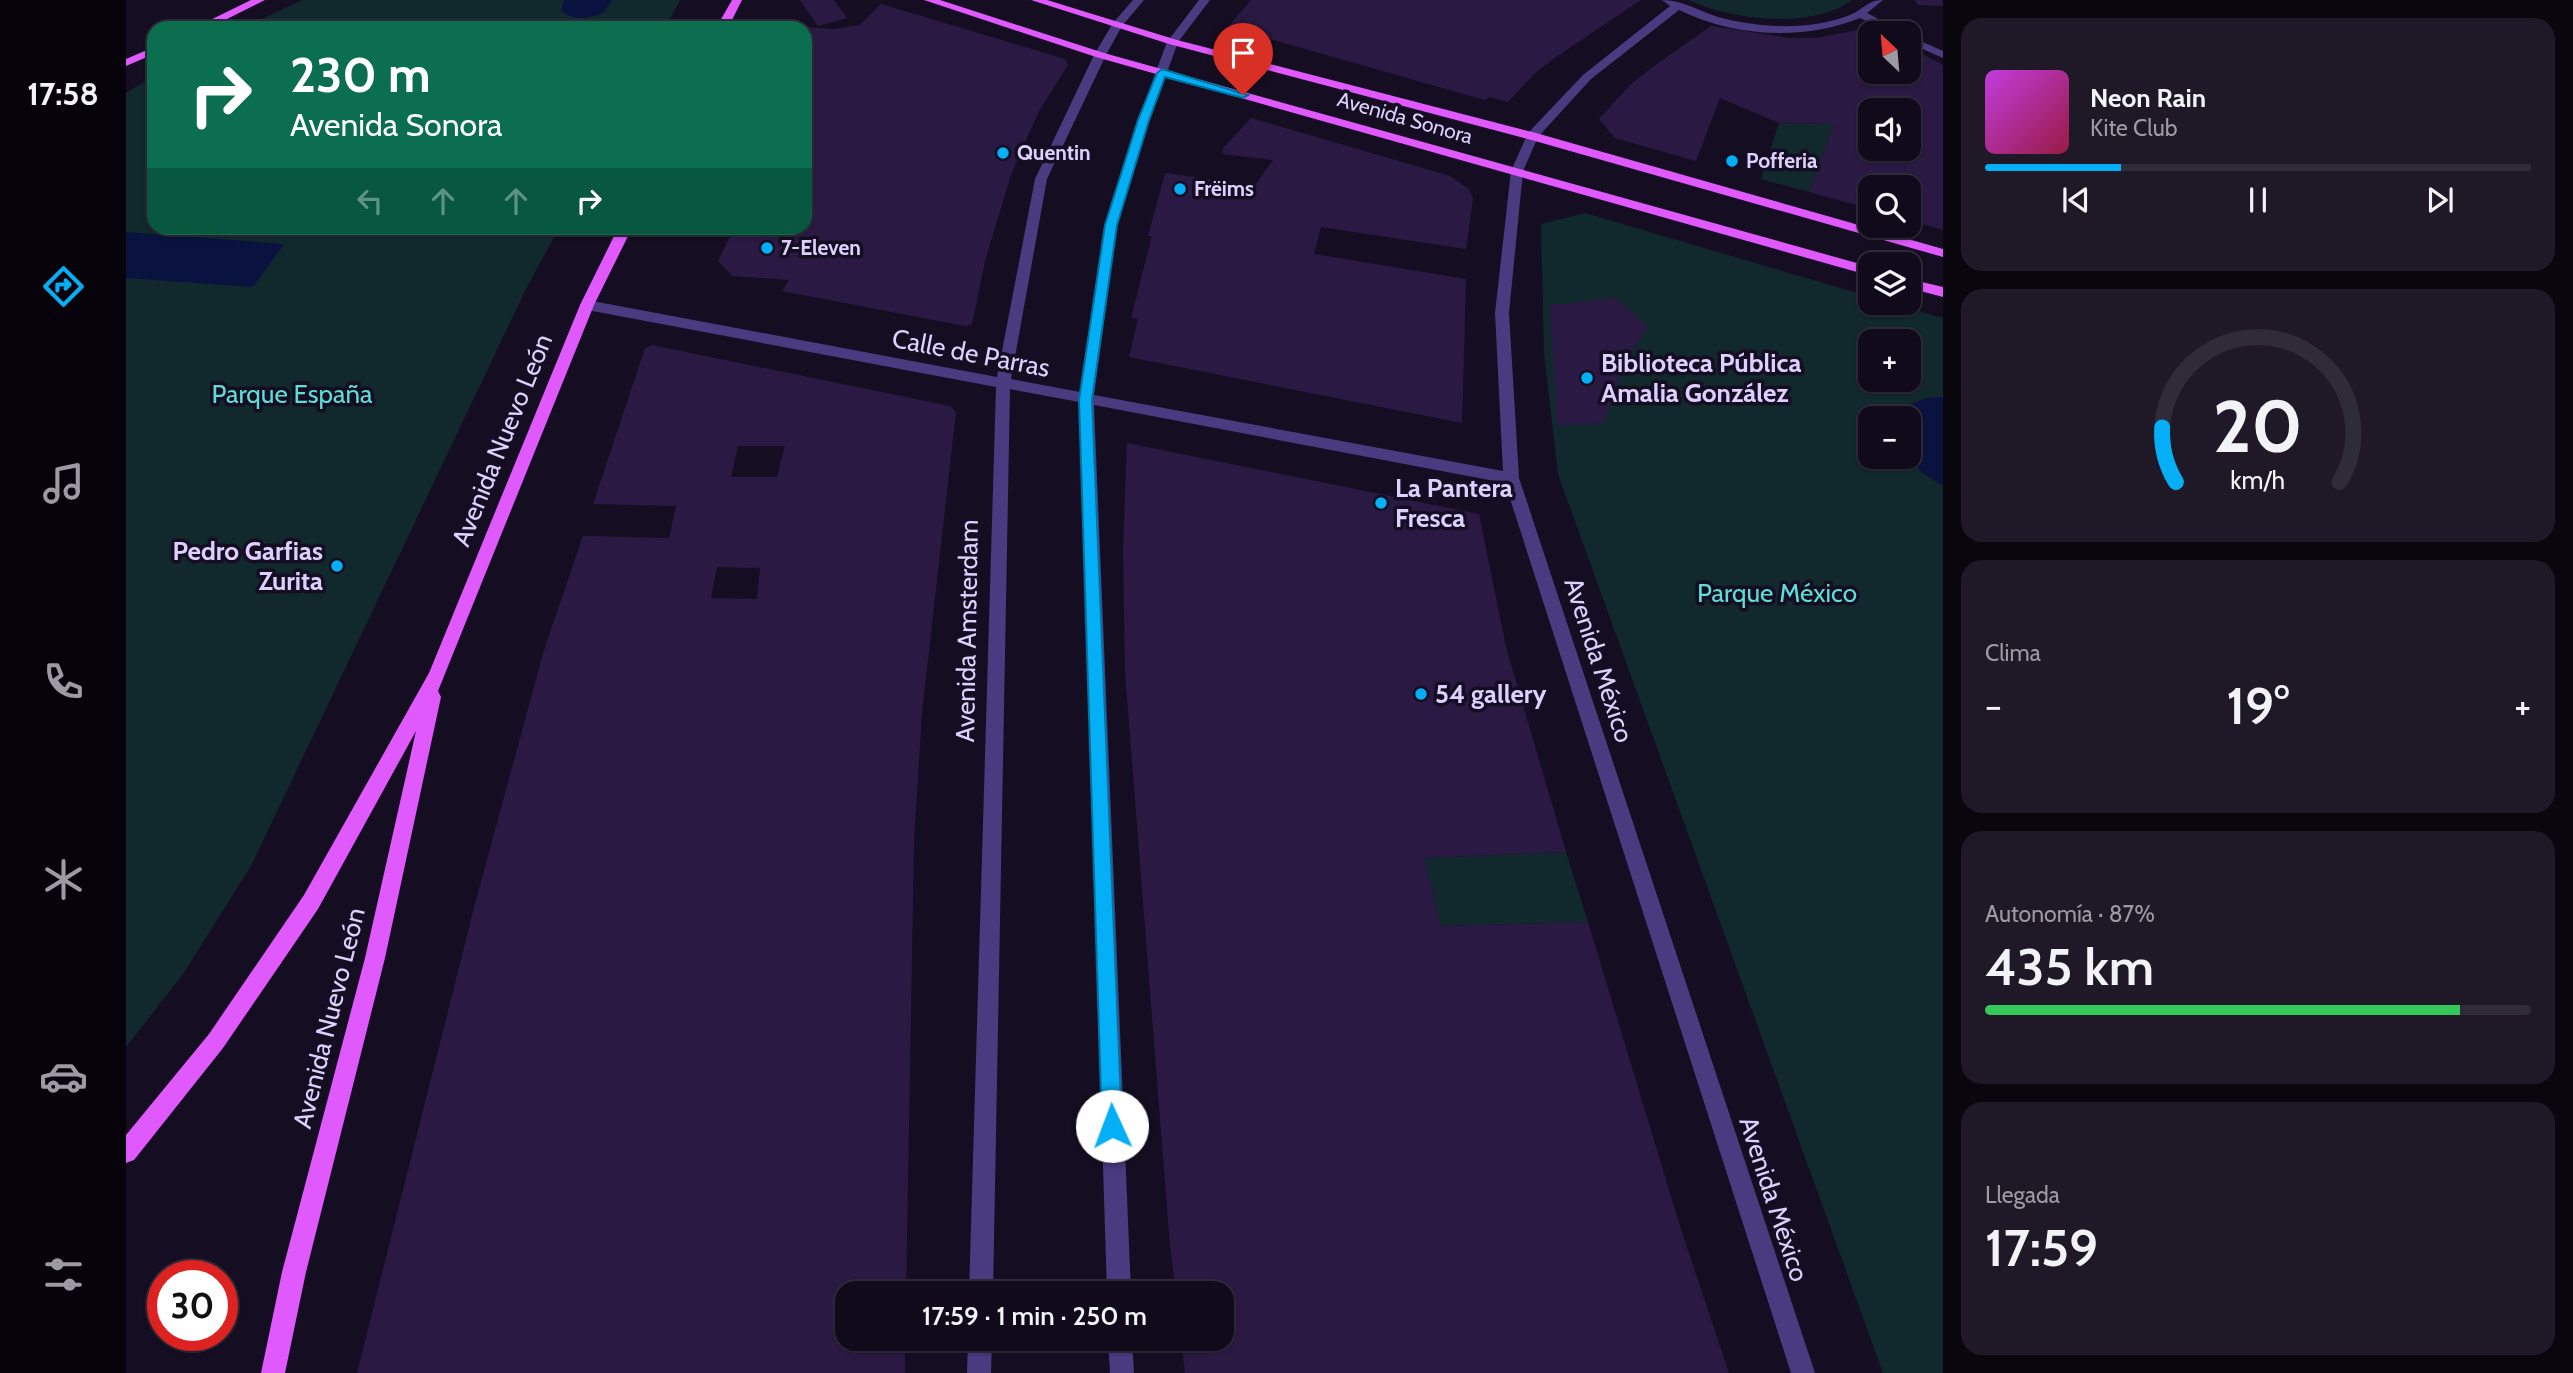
<!DOCTYPE html>
<html lang="es">
<meta charset="utf-8">
<style>
body{margin:0;font-family:Cabin,sans-serif;background:#1e1827;color:#f1f3f6;height:100vh;display:flex;flex-direction:column;font-size:26px;white-space:nowrap}
*{box-sizing:border-box;margin:0}
p{font-size:23px;color:#9c9aa2}
.icon{flex:none;width:38px;height:38px;fill:none;stroke:currentColor;stroke-width:2;stroke-linecap:round;stroke-linejoin:round}
.map{position:relative;flex:1;overflow:hidden}
.side{display:flex;flex-direction:column;gap:18px;padding:18px;background:#09060e;width:630px}
.side>*{flex:none}
.top-card{position:absolute;left:21px;top:21px;width:665px;height:214px;border-radius:21px;box-shadow:0 2px 5px #0004,0 0 0 2px #302b39;background:#0b6e4f;color:#fff;overflow:hidden}
.needle{width:46px;rotate:334deg}
.controls{position:absolute;left:1732px;top:21px;display:grid;gap:14px}
.controls a{display:grid;place-items:center;width:63px;height:63px;border-radius:14px;background:#100a1a;box-shadow:0 2px 5px #0004,0 0 0 2px #302b39;font-size:35px}
.speed{position:absolute;left:21px;top:1260px;display:flex;gap:14px;font-size:35px;font-weight:700;text-align:center}
.speed>*{display:grid;place-content:center;width:91px;height:91px;border-radius:50%;background:#100a1a;box-shadow:0 2px 5px #0004,0 0 0 2px #302b39;line-height:1}
.speed .limit{border:10px solid #d22;background:#fff;color:#111}
.pin{position:absolute;display:grid;place-items:center;width:60px;height:60px;color:#fff;margin:-72px -30px;border-radius:50% 50% 50% 0;rotate:-45deg;box-shadow:0 0 7px #0007}
.pin .icon{rotate:45deg}
.me{position:absolute;width:77px;margin:-38px;rotate:358deg;stroke-linejoin:round;filter:drop-shadow(0 0 5px #0008)}
.turn{display:flex;align-items:center;gap:24px;height:147px;padding:0 28px;font-size:32px}
.turn .icon{width:91px;height:91px;stroke-width:2.5}
.turn b{display:block;font-size:49px;line-height:60px}
.lanes{display:flex;align-items:center;height:66px;padding:0 28px;background:#0003;justify-content:center;gap:35px;direction:ltr}
.lanes .off{opacity:.35}
.big{font-size:52px;font-weight:600;line-height:1.1}
.side .card{flex:1;display:flex;flex-direction:column;justify-content:center;gap:10px;min-width:0;padding:0 24px;border-radius:21px;background:#1e1827}
.side .dial{align-items:center;gap:0}
.dial svg{height:182px;overflow:visible;fill:none;stroke:#302b39;stroke-width:7;stroke-linecap:round;text-anchor:middle}
.dial text{fill:#f1f3f6;stroke:none}
.song{display:flex;align-items:center;gap:21px}
.cover{width:84px;height:84px;border-radius:10px;background:linear-gradient(135deg,hsl(290 70% 55%),hsl(340 70% 35%))}
.played{height:7px;border-radius:4px;background:linear-gradient(90deg,#05aff6 25%,#302b39 25%)}
.keys{display:flex;justify-content:space-around;direction:ltr}
.heat{display:flex;justify-content:space-between;align-items:center;font-size:38px;direction:ltr}
.charge{height:10px;border-radius:5px;background:linear-gradient(90deg,#34c759 87%,#302b39 0)}
.trip{position:absolute;left:709px;top:1281px;width:399px;height:70px;border-radius:21px;background:#100a1a;box-shadow:0 2px 5px #0004,0 0 0 2px #302b39;font-weight:600;line-height:70px;text-align:center}
main{display:flex;flex:1;min-height:0}
.dock{display:flex;flex-direction:column;width:126px;justify-content:space-around;align-items:center;background:#06040a;color:#9c9aa2}
.dock .icon{width:49px;height:49px}
.dock .selected{color:#05aff6}
.dock b{font-size:32px;color:#f1f3f6}
.map>svg:first-child{display:block}
.green{fill:#11282c;fill-rule:evenodd}
.water{fill:#0a133f}
.building{fill:#2a1a43;fill-rule:evenodd}
.lines{fill:none;stroke-linecap:round;stroke-linejoin:round}
.minor{fill:#4a3a80;fill-rule:evenodd}
.major{fill:#df59fc;fill-rule:evenodd}
.route{fill:#05aff6;stroke:#0372a0;stroke-width:2}
.poi-dot{fill:#05aff6;stroke:#150e22;stroke-width:2.5}
.labels{text-anchor:middle;stroke-width:7;stroke-linejoin:round;paint-order:stroke}
.far-street-label{font-size:21px;fill:#ded0fe;stroke:#150e22}
.far-poi-label{font-size:21px;font-weight:bold;fill:#ded0fe;stroke:#150e22;text-anchor:start}
.street-label{font-size:26px;fill:#ded0fe;stroke:#150e22}
.poi-label{font-size:26px;font-weight:bold;fill:#ded0fe;stroke:#150e22;text-anchor:start}
.park-label{font-size:26px;fill:#5dddd6;stroke:#150e22}
</style>
<main>
<nav class="dock">
<b>17:58</b>
<svg class="icon selected" aria-label="directions" viewBox="0 0 24 24"><path d="M12 3l9 9-9 9-9-9zM9 14v-3h6M13 9l2 2-2 2"/></svg>
<svg class="icon" aria-label="music" viewBox="0 0 24 24"><path d="M9 18V5l10-2v13"/><circle cx="6" cy="18" r="3"/><circle cx="16" cy="16" r="3"/></svg>
<svg class="icon" aria-label="phone" viewBox="0 0 24 24"><path d="M5 4h4l2 5-3 2q2 4 5 5l2-3 5 2v4C11 20 4 13 5 4z"/></svg>
<svg class="icon" aria-label="climate" viewBox="0 0 24 24"><path d="M12 3v18M4 7l16 10M4 17L20 7"/></svg>
<svg class="icon" aria-label="car" viewBox="0 0 24 24"><path d="M5 17H2v-5l4-1 3-4h7l3 4 3 1v5h-3M9 17h6M6 11h13"/><circle cx="7" cy="17" r="2"/><circle cx="17" cy="17" r="2"/></svg>
<svg class="icon" aria-label="filters" viewBox="0 0 24 24"><path d="M4 7h16M4 17h16"/><circle cx="9" cy="7" r="2"/><circle cx="15" cy="17" r="2"/></svg>
</nav>
<div class="map">
<svg width="1817" height="1373" viewBox="0 0 1817 1373">
<rect width="100%" height="100%" fill="#150e22"/>
<path class="green" d="M 176,0 L 554,0 L 539,28 L 117,28 Z
M 1562,0 L 1726,0 C 1686,30 1606,20 1562,0 Z
M 28,76 L 28,228 L 433,228 L 400,289 L 125,866 L 57,974 L 0,1047 L 0,93 Z
M 1653,123 L 1708,124 L 1683,192 L 1635,179 Z
M 1459,213 L 1745,297 L 1745,303 L 1765,303 L 1817,318 L 1817,1373 L 1757,1373 L 1432,474 L 1418,353 L 1415,224 ZM 1745,341 L 1783,341 L 1783,380 L 1745,380 ZM 1745,418 L 1783,418 L 1783,457 L 1745,457 Z
M 1440,852 L 1462,922 L 1315,926 L 1298,858 Z"/>
<path class="water" d="M 438,0 L 485,0 L 486,1 L 477,13 C 462,19 446,21 435,10 Z
M 0,232 L 158,244 L 127,287 L 0,278 Z
M 1817,397 L 1817,486 L 1798,474 L 1780,457 L 1783,457 L 1783,418 L 1771,418 C 1783,402 1797,397 1817,397 Z"/>
<path class="building" d="M 674,0 L 708,0 L 721,18 L 692,26 Z
M 1125,0 L 1515,0 L 1430,57 L 1409,73 L 1382,102 L 1363,97 L 1359,100 L 1102,27 Z
M 1789,0 L 1817,0 L 1817,6 L 1792,5 Z
M 755,4 L 939,59 L 942,65 L 913,111 L 885,175 L 860,257 L 846,324 L 839,326 L 656,291 L 663,280 L 606,276 L 592,261 L 608,228 L 679,228 L 679,27 L 708,29 L 734,25 Z
M 1585,26 L 1664,38 L 1690,38 L 1743,28 L 1755,33 L 1745,33 L 1745,72 L 1783,72 L 1783,47 L 1817,65 L 1817,230 L 1783,220 L 1783,187 L 1745,187 L 1745,209 L 1683,192 L 1708,124 L 1653,123 L 1594,98 L 1570,161 L 1489,138 L 1473,119 L 1503,86 L 1524,69 ZM 1745,110 L 1783,110 L 1783,149 L 1745,149 Z
M 1125,118 L 1324,176 L 1343,189 L 1347,199 L 1340,249 L 1195,227 L 1188,254 L 1340,279 L 1336,423 L 1003,357 L 1012,319 L 1005,318 L 1026,236 L 1022,236 L 1039,173 L 1129,185 L 1147,160 L 1097,154 L 1097,148 Z
M 1490,298 L 1521,327 L 1500,361 L 1478,423 L 1431,426 L 1424,305 Z
M 526,345 L 824,406 L 830,412 L 796,713 L 788,841 L 780,1293 L 721,1293 L 721,1339 L 779,1339 L 779,1373 L 231,1373 L 350,900 L 418,650 L 457,536 L 543,538 L 550,506 L 467,504 L 519,348 ZM 612,446 L 659,446 L 651,477 L 605,477 ZM 591,567 L 634,568 L 631,599 L 585,598 Z
M 1001,443 L 1353,514 L 1380,647 L 1440,852 L 1298,858 L 1315,926 L 1462,922 L 1553,1223 L 1603,1373 L 1059,1373 L 1055,1339 L 1096,1339 L 1096,1293 L 1050,1293 L 1044,1246 L 999,672 L 997,549 Z"/>
<g class="lines">
<path class="minor" d="M 1007,0 L 1018,0 L 996,26 L 980,55 L 921,179 L 885,379 L 954,392 L 979,225 L 1012,120 L 1041,42 L 1073,0 L 1084,0 L 1052,42 L 1024,120 L 991,225 L 968,395 L 1377,471 L 1369,313 L 1385,171 L 1402,133 L 1457,75 L 1544,6 L 1536,0 C 1556,0 1573,11 1592,17 C 1610,22 1631,25 1650,26 C 1676,27 1701,24 1724,15 C 1738,9 1742,0 1757,0 L 1741,13 L 1779,33 L 1765,33 L 1734,18 C 1677,41 1609,37 1553,10 L 1465,79 L 1412,137 L 1397,171 L 1383,313 L 1393,478 L 1689,1373 L 1665,1373 L 1379,483 L 968,405 L 1005,1293 L 981,1293 L 953,402 L 884,389 L 867,1293 L 843,1293 L 870,387 L 461,310 L 454,305 L 461,300 L 871,377 L 909,179 L 968,55 L 987,23 Z
M 1783,36 L 1817,51 L 1817,58 L 1783,43 Z
M 842,1339 L 866,1339 L 865,1373 L 841,1373 Z
M 982,1339 L 1006,1339 L 1008,1373 L 984,1373 Z"/>
<path class="major" d="M 125,0 L 139,0 L 83,28 L 68,28 Z
M 606,0 L 616,0 L 602,28 L 590,28 Z
M 798,0 L 814,0 L 978,53 L 1745,267 L 1745,276 L 970,57 Z
M 905,0 L 921,0 L 1051,40 L 1410,133 L 1817,249 L 1817,257 L 1402,139 L 1043,44 Z
M 28,47 L 28,54 L 0,66 L 0,59 Z
M 492,228 L 506,228 L 468,305 L 312,691 L 315,697 L 259,958 L 180,1272 L 159,1373 L 135,1373 L 156,1272 L 239,958 L 290,731 L 192,909 L 97,1048 L 8,1160 L 0,1163 L 0,1135 L 83,1034 L 178,895 L 303,673 L 454,305 Z
M 1783,279 L 1817,287 L 1817,297 L 1783,288 Z"/>
</g>
<path class="route" d="M 1036,69 L 1122,95 L 1117,98 L 1039,77 L 1023,120 L 991,225 L 966,400 L 996,1126 L 993,1133 L 986,1136 L 979,1133 L 976,1126 L 953,400 L 979,225 L 1012,120 L 1031,73 Z"/>
<g class="poi-dot">
<circle cx="877" cy="153" r="7"/>
<circle cx="1606" cy="161" r="7"/>
<circle cx="1054" cy="189" r="7"/>
<circle cx="641" cy="248" r="7"/>
<circle cx="1461" cy="378" r="7"/>
<circle cx="1255" cy="503" r="7"/>
<circle cx="211" cy="566" r="7"/>
<circle cx="1295" cy="694" r="7"/>
</g>
<g class="labels">
<g class="far-street-label">
<text transform="translate(1279 118) rotate(16)" y="7">Avenida Sonora</text>
</g>
<g class="far-poi-label">
<text x="891" y="160">Quentin</text>
<text x="1620" y="168">Pofferia</text>
<text x="1068" y="196">Frëims</text>
<text x="655" y="255">7-Eleven</text>
</g>
<g class="street-label">
<text transform="translate(845 353) rotate(11)" y="9">Calle de Parras</text>
<text transform="translate(376 440) rotate(-68)" y="9">Avenida Nuevo León</text>
<text transform="translate(841 631) rotate(-89)" y="9">Avenida Amsterdam</text>
<text transform="translate(1473 660) rotate(72)" y="9">Avenida México</text>
<text transform="translate(203 1018) rotate(-76)" y="9">Avenida Nuevo León</text>
<text transform="translate(1648 1199) rotate(72)" y="9">Avenida México</text>
</g>
<g class="poi-label">
<text x="1475" y="372">Biblioteca Pública<tspan x="1475" dy="30">Amalia González</tspan></text>
<text x="1269" y="497">La Pantera<tspan x="1269" dy="30">Fresca</tspan></text>
<text x="197" y="560" text-anchor="end">Pedro Garfias<tspan x="197" dy="30">Zurita</tspan></text>
<text x="1309" y="703">54 gallery</text>
</g>
<g class="park-label">
<text x="166" y="403">Parque España</text>
<text x="1651" y="602">Parque México</text>
</g>
</g>
</svg>
<div class="controls">
<a><svg class="needle" viewBox="-14 -14 28 28"><path d="M0-13l5 13h-10z" fill="#e53935"/><path d="M0 13l5-13h-10z" fill="#9c9aa2"/></svg></a>
<a><svg class="icon" aria-label="sound" viewBox="0 0 24 24"><path d="M4 9h4l5-4v14l-5-4H4zM17 9q2 3 0 6"/></svg></a>
<a><svg class="icon" aria-label="search" viewBox="0 0 24 24"><circle cx="10" cy="10" r="6"/><path d="M15 15l6 6"/></svg></a>
<a><svg class="icon" aria-label="layers" viewBox="0 0 24 24"><path d="M12 4l9 5-9 5-9-5zM3 14l9 5 9-5"/></svg></a>
<a>+</a>
<a>−</a>
</div>
<div class="speed"><div class="limit">30</div></div>
<div class="pin" style="left:1117px;top:95px;background:#d93025"><svg class="icon" aria-label="arrive" viewBox="0 0 24 24"><path d="M6 21V4h12l-3 4 3 4H6"/></svg></div>
<svg class="me" style="left:986px;top:1126px" viewBox="-20 -20 40 40"><circle r="19" fill="#fff"/><path d="M0-13L10 11 0 6-10 11z" fill="#05aff6"/></svg>
<div class="trip">17:59 · 1 min · 250 m</div>
<div class="top-card">
<div class="turn"><svg class="icon" aria-label="right" viewBox="0 0 24 24"><path d="M7 20v-9h11M14 6l5 5-5 5"/></svg><div><b>230 m</b>Avenida Sonora</div></div>
<div class="lanes"><svg class="icon off" aria-label="left" viewBox="0 0 24 24"><path d="M17 20v-9H6M10 6l-5 5 5 5"/></svg><svg class="icon off" aria-label="ahead" viewBox="0 0 24 24"><path d="M12 20V5M6 11l6-6 6 6"/></svg><svg class="icon off" aria-label="ahead" viewBox="0 0 24 24"><path d="M12 20V5M6 11l6-6 6 6"/></svg><svg class="icon" aria-label="right" viewBox="0 0 24 24"><path d="M7 20v-9h11M14 6l5 5-5 5"/></svg></div>
</div>
</div>
<section class="side">
<div class="card">
<div class="song"><i class="cover"></i><div><b>Neon Rain</b><p>Kite Club</p></div></div>
<div class="played"></div>
<div class="keys"><svg class="icon" aria-label="previous" viewBox="0 0 24 24"><path d="M18 5L8 12l10 7zM5 5v14"/></svg><svg class="icon" aria-label="pause" viewBox="0 0 24 24"><path d="M8 5v14M16 5v14"/></svg><svg class="icon" aria-label="next" viewBox="0 0 24 24"><path d="M6 5l10 7-10 7zM19 5v14"/></svg></div>
</div>
<div class="card dial"><svg viewBox="0 0 100 80">
<path d="M14 69A42 42 0 1 1 86 69"/>
<path d="M14 69A42 42 0 0 1 8 45" stroke="#05aff6"/>
<text x="50" y="56" font-size="32" font-weight="700">20</text>
<text x="50" y="72" font-size="11">km/h</text>
</svg></div>
<div class="card"><p>Clima</p>
<div class="heat"><a>−</a><b class="big">19°</b><a>+</a></div>
</div>
<div class="card"><p>Autonomía · 87%</p><b class="big">435 km</b><div class="charge"></div></div>
<div class="card"><p>Llegada</p><b class="big">17:59</b></div>
</section>
</main>
